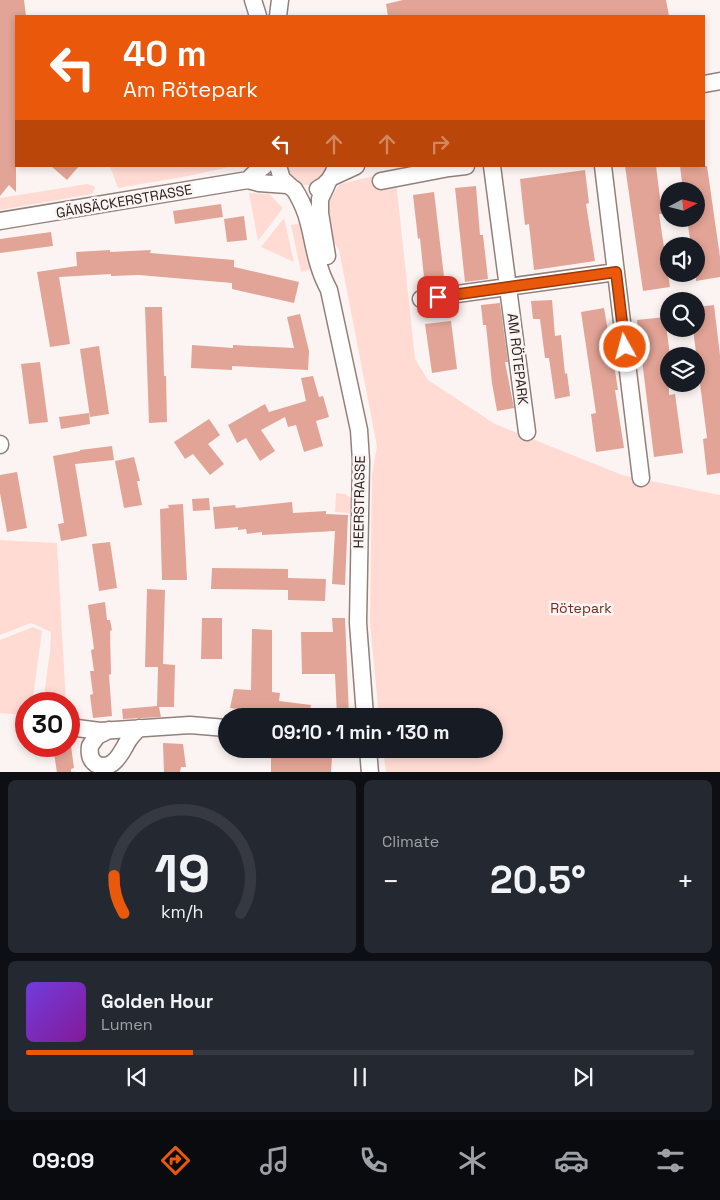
<!DOCTYPE html>
<meta charset="utf-8">
<style>
body{margin:0;font-family:"Space Grotesk",sans-serif;background:#242831;color:#f1f3f6;height:100vh;display:flex;flex-direction:column;font-size:19px;white-space:nowrap}
*{box-sizing:border-box;margin:0}
p{font-size:16px;color:#9ea1a6}
.icon{flex:none;width:28px;height:28px;fill:none;stroke:currentColor;stroke-width:2;stroke-linecap:round;stroke-linejoin:round}
.map{position:relative;height:772px;overflow:hidden}
.details{display:flex;flex-direction:column;gap:8px;padding:8px;background:#0d0f14;flex:1}
.details>*{flex:none}
.guide{position:absolute;left:15px;top:15px;width:690px;height:152px;border-radius:0px;box-shadow:0 2px 8px #0003;background:#ea580c;color:#fff;overflow:hidden}
.needle{width:32px;rotate:83deg}
.buttons{position:absolute;left:660px;top:182px;display:grid;gap:10px}
.buttons a{display:grid;place-items:center;width:45px;height:45px;border-radius:50%;background:#171b24;box-shadow:0 2px 8px #0003;font-size:25px}
.speed{position:absolute;left:15px;top:692px;display:flex;gap:10px;font-size:25px;font-weight:700;text-align:center}
.speed>*{display:grid;place-content:center;width:65px;height:65px;border-radius:50%;background:#171b24;box-shadow:0 2px 8px #0003;line-height:1}
.speed .limit{border:8px solid #d22;background:#fff;color:#111}
.pin{position:absolute;display:grid;place-items:center;width:42px;height:42px;color:#fff;margin:-21px;border-radius:10px;box-shadow:0 2px 8px #0006}
.me{position:absolute;width:55px;margin:-28px;rotate:353deg;stroke-linejoin:round;filter:drop-shadow(0 0 4px #0008)}
.turn{display:flex;align-items:center;gap:18px;height:105px;padding:0 25px;font-size:22px}
.turn .icon{width:65px;height:65px;stroke-width:2.5}
.turn b{display:block;font-size:35px;line-height:42px}
.lanes{display:flex;align-items:center;height:48px;padding:0 25px;background:#0003;justify-content:center;gap:25px;direction:ltr}
.lanes .off{opacity:.35}
.big{font-size:38px;font-weight:700;line-height:1.1}
.details .card{flex:1;display:flex;flex-direction:column;justify-content:center;gap:8px;min-width:0;padding:0 18px;border-radius:8px;background:#242831}
.details .dial{align-items:center;gap:0}
.dial svg{height:130px;overflow:visible;fill:none;stroke:#363941;stroke-width:7;stroke-linecap:round;text-anchor:middle}
.dial text{fill:#f1f3f6;stroke:none}
.song{display:flex;align-items:center;gap:15px}
.cover{width:60px;height:60px;border-radius:8px;background:linear-gradient(135deg,hsl(260 70% 55%),hsl(290 70% 35%))}
.played{height:5px;border-radius:2px;background:linear-gradient(90deg,#ea580c 25%,#363941 25%)}
.keys{display:flex;justify-content:space-around;direction:ltr}
.heat{display:flex;justify-content:space-between;align-items:center;font-size:28px;direction:ltr}
.details .tiles{flex:1;display:grid;gap:8px;grid-template-columns:1fr 1fr}
.card:last-child{grid-column:span 2}
.trip{position:absolute;left:218px;top:708px;width:285px;height:50px;border-radius:25px;background:#171b24;box-shadow:0 2px 8px #0003;font-weight:700;line-height:50px;text-align:center}
.tab-bar{display:flex;height:80px;justify-content:space-around;align-items:center;background:#090b0e;color:#9ea1a6}
.tab-bar .icon{width:35px;height:35px}
.tab-bar .on{color:#ea580c}
.tab-bar b{font-size:22px;color:#f1f3f6}
.map>svg:first-child{display:block}
.green{fill:#ffdbd3}
.building{fill:#e2a496}
.lines{fill:none;stroke-linecap:round;stroke-linejoin:round}
.minor-casing{stroke:#92807c;stroke-width:19}
.minor{stroke:#fff;stroke-width:16}
.route-casing{stroke:#983908;stroke-width:12}
.route{stroke:#ea580c;stroke-width:9}
.labels{text-anchor:middle;stroke-width:5;stroke-linejoin:round;paint-order:stroke}
.street-label{font-size:14px;fill:#292221;stroke:#fcf4f2}
.park-label{font-size:14px;fill:#762c1e;stroke:#fcf4f2}
</style>
<div class="map">
<svg width="720" height="773" viewBox="0 0 720 773">
<rect width="100%" height="100%" fill="#fcf4f2"/>
<path class="green" d="M 110,166 L 233,166 L 188,176 L 118,188 Z
M 284,166 L 329,166 C 326,171 323,176 320,180 C 312,188 296,186 289,178 C 287,175 286,170 284,166 Z
M 395,171 L 415,359 L 428,380 L 495,424 L 622,475 L 720,495 L 720,772 L 386,772 L 383,749 L 494,749 L 494,716 L 379,716 L 370,623 L 372,475 L 377,446 L 339,250 L 331,238 L 326,203 L 340,184 Z
M 87,184 L 94,186 L 95,189 L 92,194 L 0,210 L 0,198 Z
M 249,193 L 269,194 L 283,208 L 258,241 Z
M 284,218 L 294,262 L 261,247 Z
M 301,223 L 312,269 L 301,272 L 291,225 Z
M 336,493 L 345,494 L 351,498 L 353,504 L 353,511 L 349,513 L 335,512 Z
M 0,540 L 57,543 L 66,704 L 43,704 L 50,651 L 51,632 L 31,623 L 0,635 Z
M 33,627 L 42,631 L 32,704 L 26,704 L 26,715 L 0,713 L 0,640 Z"/>
<path class="building" d="M 0,0 L 24,0 L 26,16 L 16,16 L 16,192 L 9,185 L 0,196 Z
M 403,0 L 666,0 L 669,16 L 388,16 L 386,4 Z
M 51,166 L 79,166 L 67,180 Z
M 625,166 L 656,166 L 662,214 L 659,214 L 670,287 L 643,291 Z
M 680,166 L 707,166 L 720,257 L 720,277 L 696,281 L 696,246 L 691,246 L 687,219 L 696,219 L 696,191 L 683,191 Z
M 585,170 L 589,203 L 586,204 L 595,261 L 534,270 L 529,224 L 525,225 L 520,179 Z
M 476,186 L 480,235 L 483,235 L 488,279 L 465,282 L 455,188 Z
M 434,192 L 445,285 L 425,287 L 420,238 L 418,239 L 413,195 Z
M 221,204 L 223,217 L 175,224 L 173,211 Z
M 244,216 L 247,240 L 227,242 L 224,219 Z
M 51,232 L 53,246 L 0,253 L 0,239 Z
M 110,250 L 110,252 L 151,250 L 150,253 L 234,260 L 234,267 L 299,282 L 294,303 L 232,289 L 232,283 L 139,275 L 111,276 L 111,274 L 59,277 L 70,344 L 50,347 L 37,272 L 77,266 L 76,252 Z
M 552,300 L 555,336 L 561,335 L 565,374 L 567,373 L 570,396 L 555,399 L 549,358 L 545,358 L 540,319 L 533,319 L 531,301 Z
M 500,303 L 508,362 L 505,362 L 514,408 L 497,411 L 492,383 L 486,325 L 483,325 L 481,305 Z
M 714,305 L 720,355 L 720,473 L 707,475 L 703,439 L 707,438 L 693,329 L 696,329 L 696,307 Z
M 145,307 L 162,307 L 164,376 L 166,376 L 167,422 L 149,423 Z
M 604,308 L 616,377 L 618,390 L 615,390 L 624,448 L 596,452 L 591,414 L 596,413 L 581,312 Z
M 300,314 L 309,351 L 308,370 L 232,366 L 232,370 L 191,368 L 192,345 L 233,348 L 233,345 L 294,348 L 287,317 Z
M 665,317 L 670,356 L 669,356 L 669,395 L 675,394 L 683,453 L 654,457 L 637,320 Z
M 451,321 L 457,369 L 432,373 L 425,324 Z
M 99,346 L 109,414 L 90,417 L 80,349 Z
M 40,362 L 48,422 L 29,424 L 21,364 Z
M 313,376 L 319,397 L 323,396 L 329,417 L 316,421 L 323,446 L 304,452 L 296,425 L 288,427 L 285,417 L 261,430 L 275,451 L 260,461 L 246,438 L 237,443 L 228,425 L 265,404 L 269,412 L 306,401 L 301,378 Z
M 89,413 L 90,424 L 61,429 L 59,417 Z
M 209,419 L 220,435 L 208,444 L 224,464 L 210,475 L 193,454 L 185,459 L 174,442 Z
M 112,446 L 114,460 L 75,464 L 87,536 L 61,541 L 58,524 L 64,523 L 53,456 L 80,451 L 80,450 Z
M 134,457 L 140,481 L 137,481 L 142,505 L 124,508 L 115,461 Z
M 17,472 L 27,528 L 7,532 L 0,493 L 0,475 Z
M 209,498 L 210,510 L 193,511 L 192,499 Z
M 292,502 L 293,513 L 326,511 L 326,514 L 348,515 L 345,585 L 332,584 L 335,531 L 262,535 L 262,532 L 247,534 L 246,529 L 238,530 L 238,527 L 215,529 L 213,507 L 235,505 L 236,508 Z
M 183,504 L 187,580 L 162,580 L 160,509 L 169,508 L 168,505 Z
M 110,542 L 117,588 L 99,591 L 92,544 Z
M 212,568 L 288,569 L 288,578 L 326,579 L 325,601 L 288,600 L 288,590 L 211,589 Z
M 147,589 L 165,590 L 163,664 L 175,665 L 174,707 L 159,707 L 161,717 L 123,719 L 122,709 L 157,706 L 158,667 L 145,667 Z
M 105,602 L 107,620 L 110,620 L 112,630 L 110,631 L 111,674 L 109,675 L 112,716 L 93,718 L 90,695 L 93,694 L 90,671 L 94,671 L 91,650 L 94,649 L 88,605 Z
M 202,618 L 222,618 L 222,659 L 201,659 Z
M 332,618 L 345,618 L 349,716 L 337,716 L 335,674 L 302,674 L 301,632 L 333,632 Z
M 252,629 L 272,630 L 272,692 L 280,693 L 279,701 L 311,705 L 309,716 L 276,716 L 276,714 L 230,708 L 234,689 L 251,690 Z
M 163,743 L 183,744 L 186,767 L 181,767 L 180,772 L 164,773 Z
M 53,746 L 71,746 L 74,768 L 71,769 L 71,773 L 57,773 Z
M 271,757 L 332,757 L 331,773 L 271,773 Z"/>
<g class="lines">
<defs>
<path id="minor" d="M 253,0 L 258,16
M 278,16 L 280,0
M 704,84 L 720,81
M 278,166 L 282,179 L 292,188
M 449,166 L 449,168 L 466,166
M 492,166 L 527,432
M 603,166 L 641,478
M 332,177 L 356,166
M 248,180 L 256,172 L 264,166
M 381,181 L 449,168
M 327,184 L 320,199 L 320,213 L 327,256
M 294,189 C 313,218 310,242 321,272 C 323,278 326,284 329,290 L 359,430 L 361,461 L 358,623 L 365,716
M 318,189 C 328,184 333,177 336,166
M 0,221 L 248,180 L 259,183 L 287,185
M 421,299 L 616,272
M 0,444 L 0,445
M 69,727 L 100,731 L 190,725 L 226,728
M 109,730 L 97,736 L 90,746 C 89,753 90,760 96,764 C 113,773 122,751 128,741 C 131,736 135,732 139,728
M 368,749 L 370,773"/>
</defs>
<use href="#minor" class="minor-casing"/>
<use href="#minor" class="minor"/>
</g>
<g class="lines">
<defs>
<path id="route" d="M 438,297 L 616,272 L 625,347"/>
</defs>
<use href="#route" class="route-casing"/>
<use href="#route" class="route"/>
</g>
<g class="labels">
<g class="street-label">
<text transform="translate(124 201) rotate(-10)" y="5">GÄNSÄCKERSTRASSE</text>
<text transform="translate(518 359) rotate(83)" y="5">AM RÖTEPARK</text>
<text transform="translate(359 502) rotate(-89)" y="5">HEERSTRASSE</text>
</g>
<g class="park-label">
<text x="581" y="613">Rötepark</text>
</g>
</g>
</svg>
<div class="buttons">
<a><svg class="needle" viewBox="-14 -14 28 28"><path d="M0-13l5 13h-10z" fill="#e53935"/><path d="M0 13l5-13h-10z" fill="#9ea1a6"/></svg></a>
<a><svg class="icon" aria-label="sound" viewBox="0 0 24 24"><path d="M4 9h4l5-4v14l-5-4H4zM17 9q2 3 0 6"/></svg></a>
<a><svg class="icon" aria-label="search" viewBox="0 0 24 24"><circle cx="10" cy="10" r="6"/><path d="M15 15l6 6"/></svg></a>
<a><svg class="icon" aria-label="layers" viewBox="0 0 24 24"><path d="M12 4l9 5-9 5-9-5zM3 14l9 5 9-5"/></svg></a>
</div>
<div class="speed"><div class="limit">30</div></div>
<div class="pin" style="left:438px;top:297px;background:#d93025"><svg class="icon" aria-label="arrive" viewBox="0 0 24 24"><path d="M6 21V4h12l-3 4 3 4H6"/></svg></div>
<svg class="me" style="left:625px;top:347px" viewBox="-20 -20 40 40"><circle r="17" fill="#ea580c" stroke="#fff" stroke-width="3"/><path d="M0-11L8 9 0 5-8 9z" fill="#fff"/></svg>
<div class="trip">09:10 · 1 min · 130 m</div>
<div class="guide">
<div class="turn"><svg class="icon" aria-label="left" viewBox="0 0 24 24"><path d="M17 20v-9H6M10 6l-5 5 5 5"/></svg><div><b>40 m</b>Am Rötepark</div></div>
<div class="lanes"><svg class="icon" aria-label="left" viewBox="0 0 24 24"><path d="M17 20v-9H6M10 6l-5 5 5 5"/></svg><svg class="icon off" aria-label="ahead" viewBox="0 0 24 24"><path d="M12 20V5M6 11l6-6 6 6"/></svg><svg class="icon off" aria-label="ahead" viewBox="0 0 24 24"><path d="M12 20V5M6 11l6-6 6 6"/></svg><svg class="icon off" aria-label="right" viewBox="0 0 24 24"><path d="M7 20v-9h11M14 6l5 5-5 5"/></svg></div>
</div>
</div>
<section class="details">
<div class="tiles">
<div class="card dial"><svg viewBox="0 0 100 80">
<path d="M14 69A42 42 0 1 1 86 69"/>
<path d="M14 69A42 42 0 0 1 8 46" stroke="#ea580c"/>
<text x="50" y="56" font-size="32" font-weight="700">19</text>
<text x="50" y="72" font-size="11">km/h</text>
</svg></div>
<div class="card"><p>Climate</p>
<div class="heat"><a>−</a><b class="big">20.5°</b><a>+</a></div>
</div>
<div class="card">
<div class="song"><i class="cover"></i><div><b>Golden Hour</b><p>Lumen</p></div></div>
<div class="played"></div>
<div class="keys"><svg class="icon" aria-label="previous" viewBox="0 0 24 24"><path d="M18 5L8 12l10 7zM5 5v14"/></svg><svg class="icon" aria-label="pause" viewBox="0 0 24 24"><path d="M8 5v14M16 5v14"/></svg><svg class="icon" aria-label="next" viewBox="0 0 24 24"><path d="M6 5l10 7-10 7zM19 5v14"/></svg></div>
</div>
</div>
</section>
<nav class="tab-bar">
<b>09:09</b>
<svg class="icon on" aria-label="directions" viewBox="0 0 24 24"><path d="M12 3l9 9-9 9-9-9zM9 14v-3h6M13 9l2 2-2 2"/></svg>
<svg class="icon" aria-label="music" viewBox="0 0 24 24"><path d="M9 18V5l10-2v13"/><circle cx="6" cy="18" r="3"/><circle cx="16" cy="16" r="3"/></svg>
<svg class="icon" aria-label="phone" viewBox="0 0 24 24"><path d="M5 4h4l2 5-3 2q2 4 5 5l2-3 5 2v4C11 20 4 13 5 4z"/></svg>
<svg class="icon" aria-label="climate" viewBox="0 0 24 24"><path d="M12 3v18M4 7l16 10M4 17L20 7"/></svg>
<svg class="icon" aria-label="car" viewBox="0 0 24 24"><path d="M5 17H2v-5l4-1 3-4h7l3 4 3 1v5h-3M9 17h6M6 11h13"/><circle cx="7" cy="17" r="2"/><circle cx="17" cy="17" r="2"/></svg>
<svg class="icon" aria-label="filters" viewBox="0 0 24 24"><path d="M4 7h16M4 17h16"/><circle cx="9" cy="7" r="2"/><circle cx="15" cy="17" r="2"/></svg>
</nav>
